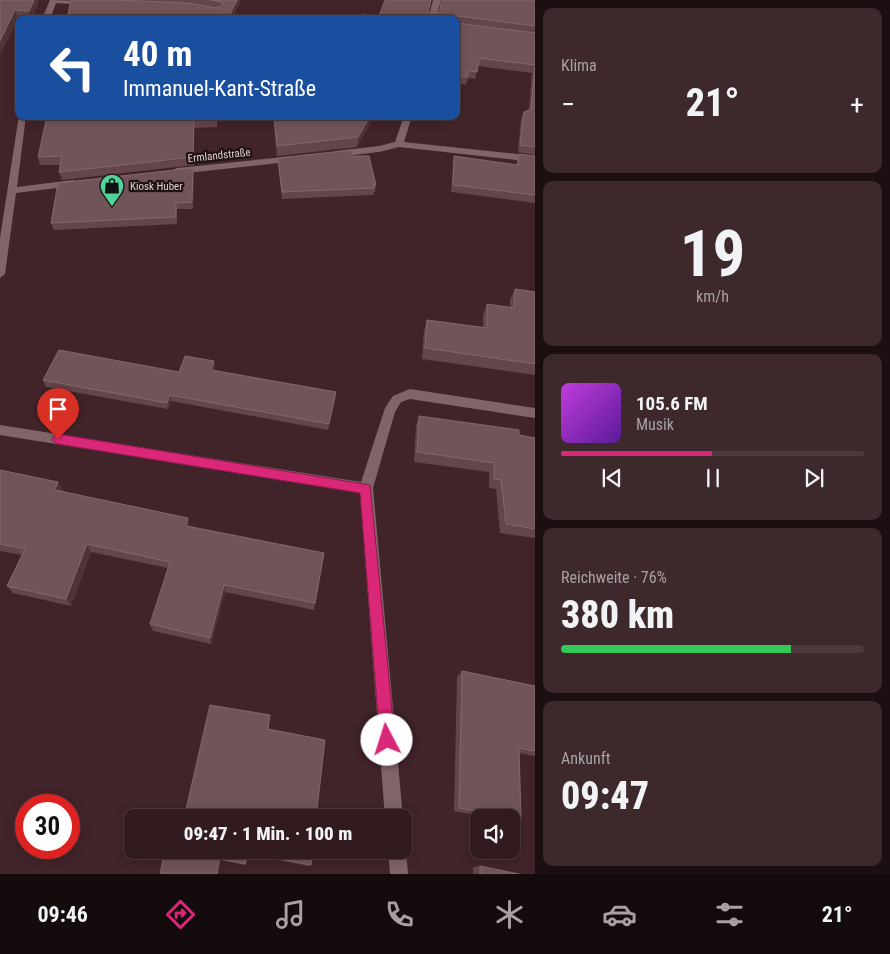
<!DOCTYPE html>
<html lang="de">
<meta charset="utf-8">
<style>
body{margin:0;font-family:"Roboto Condensed",sans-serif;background:#3d282c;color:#f1f3f6;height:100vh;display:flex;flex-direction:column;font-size:19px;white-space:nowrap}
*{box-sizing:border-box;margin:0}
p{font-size:16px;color:#a8a1a4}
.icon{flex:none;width:28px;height:28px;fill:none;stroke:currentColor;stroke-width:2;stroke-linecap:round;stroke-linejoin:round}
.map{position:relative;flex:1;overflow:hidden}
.drawer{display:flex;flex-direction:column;gap:8px;padding:8px;background:#1b0f11;width:355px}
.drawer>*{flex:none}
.hud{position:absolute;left:15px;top:15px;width:445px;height:105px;border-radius:10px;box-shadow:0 2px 12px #0003,0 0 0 1px #4c393d;background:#1a4fa0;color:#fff;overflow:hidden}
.controls{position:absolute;left:470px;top:809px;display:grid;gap:10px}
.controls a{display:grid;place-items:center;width:50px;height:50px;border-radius:10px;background:#311b1f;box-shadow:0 2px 12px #0003,0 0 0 1px #4c393d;font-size:25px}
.speed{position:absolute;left:15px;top:794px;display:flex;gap:10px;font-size:25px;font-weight:700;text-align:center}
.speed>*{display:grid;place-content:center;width:65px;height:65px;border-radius:50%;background:#311b1f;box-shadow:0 2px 12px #0003,0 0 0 1px #4c393d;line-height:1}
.speed .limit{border:8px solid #d22;background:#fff;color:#111}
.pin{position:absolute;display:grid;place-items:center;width:42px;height:42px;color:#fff;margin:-51px -21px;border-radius:50% 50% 50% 0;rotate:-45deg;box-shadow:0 0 5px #0007}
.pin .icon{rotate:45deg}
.me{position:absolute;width:55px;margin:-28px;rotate:355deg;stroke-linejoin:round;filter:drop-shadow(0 0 4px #0008)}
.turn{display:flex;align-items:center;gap:18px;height:105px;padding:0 25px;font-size:22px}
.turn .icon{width:65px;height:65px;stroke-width:2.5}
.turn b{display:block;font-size:35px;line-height:42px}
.big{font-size:38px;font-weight:800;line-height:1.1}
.drawer .tile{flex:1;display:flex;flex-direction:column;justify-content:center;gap:8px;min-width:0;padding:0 18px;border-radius:10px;background:#3d282c}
.drawer .dial{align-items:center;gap:0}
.dial b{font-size:65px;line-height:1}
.song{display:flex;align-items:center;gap:15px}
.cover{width:60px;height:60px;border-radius:8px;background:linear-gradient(135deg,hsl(290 70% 55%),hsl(270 70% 35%))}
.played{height:5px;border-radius:2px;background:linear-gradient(90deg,#db2777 50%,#4c393d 50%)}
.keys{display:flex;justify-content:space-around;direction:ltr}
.heat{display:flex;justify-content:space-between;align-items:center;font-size:28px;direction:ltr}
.charge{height:8px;border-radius:4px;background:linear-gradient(90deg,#34c759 76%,#4c393d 0)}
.trip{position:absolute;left:124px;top:809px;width:288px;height:50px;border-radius:10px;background:#311b1f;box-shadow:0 2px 12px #0003,0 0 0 1px #4c393d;font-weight:800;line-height:50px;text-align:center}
.tab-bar{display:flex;height:80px;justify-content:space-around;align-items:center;background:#140b0c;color:#a8a1a4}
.tab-bar .icon{width:35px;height:35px}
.tab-bar .selected{color:#db2777}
.tab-bar b{font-size:22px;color:#f1f3f6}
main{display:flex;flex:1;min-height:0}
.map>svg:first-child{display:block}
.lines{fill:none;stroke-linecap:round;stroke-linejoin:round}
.minor{fill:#806468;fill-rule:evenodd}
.wall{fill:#63454a}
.shaded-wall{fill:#503237}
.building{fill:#715458;stroke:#82676b}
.route{fill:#db2777;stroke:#8e194d}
.labels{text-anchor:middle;stroke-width:4.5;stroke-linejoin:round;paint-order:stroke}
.far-street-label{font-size:11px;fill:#e0cdcf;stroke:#1f1214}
.far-poi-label{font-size:11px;fill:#e0cdcf;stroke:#1f1214;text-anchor:start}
</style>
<main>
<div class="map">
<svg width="535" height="874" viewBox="0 0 535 874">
<rect width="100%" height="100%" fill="#412429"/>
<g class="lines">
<path class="minor" d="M 50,0 L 88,1 L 92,3 L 88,5 L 56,3 L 50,19 L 42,19 Z
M 433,0 L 441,0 L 436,19 L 428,19 Z
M 19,115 L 19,116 L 26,116 L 17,187 L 73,180 L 78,183 L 73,186 L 16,193 L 5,274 L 0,278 L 0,238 Z
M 404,116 L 412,116 L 404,142 L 535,156 L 535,162 L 399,147 L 379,152 L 336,157 L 331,154 L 336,151 L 379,146 L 395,142 Z
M 294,156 L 297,157 L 297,161 L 177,174 L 172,171 L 177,168 Z
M 410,389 L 535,408 L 535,418 L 410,399 L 401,402 L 395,412 L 373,488 L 403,818 L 385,818 L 360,493 L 0,435 L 0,425 L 361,482 L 385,408 L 393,396 Z
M 402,843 L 406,850 L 408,874 L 390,874 L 388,850 L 402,850 Z"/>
</g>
<path class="wall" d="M 0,0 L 39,0 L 32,19 L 18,19 L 0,54 Z
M 71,0 L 241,0 L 233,16 L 252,19 L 69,19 L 68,14 Z
M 385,0 L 431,0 L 428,13 L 439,13 L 535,0 L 535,155 L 518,152 L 521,119 L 524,112 L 529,110 L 532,73 L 478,66 L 475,79 L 468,78 L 466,85 L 456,83 L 456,19 L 379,16 Z
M 47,116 L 217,116 L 217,127 L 194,128 L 194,165 L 62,180 L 59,172 L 60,165 L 40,165 L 38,157 Z
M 273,116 L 374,116 L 357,147 L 277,156 Z
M 352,150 L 351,156 L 376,185 L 375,192 L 374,192 L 373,195 L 282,199 L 278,165 L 278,158 Z
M 519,154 L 535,156 L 535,203 L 451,192 L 453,164 L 454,156 L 516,165 Z
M 194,175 L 193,209 L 177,209 L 177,224 L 54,230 L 51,223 Z
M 515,289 L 535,292 L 535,375 L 422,359 L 424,331 L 427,320 L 483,327 L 483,315 L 487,304 L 510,307 L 510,300 Z
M 214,361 L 215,368 L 214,370 L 336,392 L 328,430 L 171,401 L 168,409 L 46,387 L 43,380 L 179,372 Z
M 419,416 L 519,435 L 535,438 L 535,538 L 500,533 L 496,489 L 489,488 L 489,472 L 414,462 L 416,426 Z
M 0,470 L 63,490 L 62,491 L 190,526 L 324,553 L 314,610 L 225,592 L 211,644 L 153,631 L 150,624 L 168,568 L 91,552 L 71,606 L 13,593 L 7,586 L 22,555 L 0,551 Z
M 462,671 L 535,686 L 535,756 L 519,753 L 521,819 L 514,821 L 511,821 L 511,818 L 492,818 L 454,811 L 457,677 Z
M 165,850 L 313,850 L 311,865 L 309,866 L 248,854 L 246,865 L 221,860 L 218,874 L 160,874 Z
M 480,866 L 519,874 L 473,874 L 473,867 Z"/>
<path class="shaded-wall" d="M 34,0 L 39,0 L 31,19 L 29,11 Z
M 237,0 L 241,0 L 232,19 L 229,16 Z
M 15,10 L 18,19 L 0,54 L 0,41 Z
M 370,116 L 374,116 L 357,147 L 358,137 Z
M 194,120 L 194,165 L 193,157 Z
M 193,168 L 194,175 L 193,209 L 192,202 Z
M 214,361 L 215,368 L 212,376 L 211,370 Z
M 170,395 L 171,401 L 168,409 L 167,403 Z
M 58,482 L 63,490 L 59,499 L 55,490 Z
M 188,518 L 190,526 L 186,526 Z
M 87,544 L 91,552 L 71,606 L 66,599 Z
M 224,585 L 225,592 L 211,644 L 210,638 Z
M 219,859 L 221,860 L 218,874 L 217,874 Z"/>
<path class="building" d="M 0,0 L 34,0 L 29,11 L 15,10 L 0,41 Z
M 71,0 L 116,0 L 187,3 L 217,8 L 223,5 L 222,2 L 210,0 L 237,0 L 229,16 L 252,18 L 252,19 L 76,19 L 78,15 L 68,14 Z
M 385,0 L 431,0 L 428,13 L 439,13 L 442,0 L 535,0 L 535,26 L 458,16 L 456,19 L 362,19 L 363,14 L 379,16 Z
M 456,23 L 535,33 L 535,147 L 520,145 L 524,112 L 531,109 L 535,65 L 479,58 L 477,72 L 469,71 L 467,77 L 456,76 Z
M 47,116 L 216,116 L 216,119 L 194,120 L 193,157 L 59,172 L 62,156 L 38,157 Z
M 274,116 L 370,116 L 358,137 L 277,146 Z
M 352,150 L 348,156 L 369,156 L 376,185 L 374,185 L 374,188 L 282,192 L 278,158 Z
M 519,154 L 535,156 L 535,195 L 453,185 L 454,156 L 518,165 Z
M 193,168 L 192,202 L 176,203 L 176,217 L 51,223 L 58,183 Z
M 515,289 L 535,292 L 535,364 L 425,348 L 427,320 L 487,328 L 487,304 L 514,308 Z
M 59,350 L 179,372 L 185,356 L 214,361 L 211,370 L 336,392 L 329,424 L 170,395 L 167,403 L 43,380 Z
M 419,416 L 519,430 L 519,435 L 535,438 L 535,529 L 506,524 L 501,480 L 494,479 L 494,463 L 417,452 Z
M 0,470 L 58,482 L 55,490 L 188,518 L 186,526 L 324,553 L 315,603 L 224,585 L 210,638 L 150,624 L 170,562 L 87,544 L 66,599 L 7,586 L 25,549 L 0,544 Z
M 462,671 L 535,686 L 535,751 L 519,748 L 521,819 L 459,808 Z
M 210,705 L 270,715 L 268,729 L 325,740 L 316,818 L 184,818 Z
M 165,850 L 313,850 L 311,865 L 247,853 L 245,864 L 219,859 L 217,874 L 160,874 Z
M 480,866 L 519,874 L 480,874 Z"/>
<path class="route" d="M 58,434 L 370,485 L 395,740 L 392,745 L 387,747 L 382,745 L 380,740 L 360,493 L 58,444 L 54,442 L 52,439 L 54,436 Z"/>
<defs>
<symbol id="shop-pin" viewBox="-11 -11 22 30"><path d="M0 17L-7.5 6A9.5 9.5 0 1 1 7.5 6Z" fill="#4fd399" stroke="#1f1214"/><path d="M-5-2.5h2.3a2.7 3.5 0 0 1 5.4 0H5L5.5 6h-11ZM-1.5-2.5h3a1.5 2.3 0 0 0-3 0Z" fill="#111"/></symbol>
</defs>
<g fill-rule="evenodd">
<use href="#shop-pin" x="98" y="172" width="28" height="38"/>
</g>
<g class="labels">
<g class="far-street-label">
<text transform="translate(219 155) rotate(-6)" y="4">Ermlandstraße</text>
</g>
<g class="far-poi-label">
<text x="130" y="190">Kiosk Huber</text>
</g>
</g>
</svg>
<div class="controls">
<a><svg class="icon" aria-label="sound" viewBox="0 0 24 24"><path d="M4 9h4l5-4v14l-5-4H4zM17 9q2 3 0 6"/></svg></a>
</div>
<div class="speed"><div class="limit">30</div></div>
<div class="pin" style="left:58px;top:439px;background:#d93025"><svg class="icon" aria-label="arrive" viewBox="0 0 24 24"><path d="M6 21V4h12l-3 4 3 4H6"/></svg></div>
<svg class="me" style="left:387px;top:740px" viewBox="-20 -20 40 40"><circle r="19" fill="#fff"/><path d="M0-13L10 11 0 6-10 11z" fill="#db2777"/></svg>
<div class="trip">09:47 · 1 Min. · 100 m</div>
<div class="hud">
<div class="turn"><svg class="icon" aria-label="left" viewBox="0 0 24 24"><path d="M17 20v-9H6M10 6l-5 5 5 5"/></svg><div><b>40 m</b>Immanuel-Kant-Straße</div></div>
</div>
</div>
<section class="drawer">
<div class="tile"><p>Klima</p>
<div class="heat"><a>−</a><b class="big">21°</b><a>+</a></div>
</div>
<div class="tile dial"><b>19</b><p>km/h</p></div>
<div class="tile">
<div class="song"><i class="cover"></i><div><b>105.6 FM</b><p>Musik</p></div></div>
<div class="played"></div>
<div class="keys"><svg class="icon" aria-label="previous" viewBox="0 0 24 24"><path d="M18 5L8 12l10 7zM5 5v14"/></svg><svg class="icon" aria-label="pause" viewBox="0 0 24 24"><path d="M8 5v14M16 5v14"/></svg><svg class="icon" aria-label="next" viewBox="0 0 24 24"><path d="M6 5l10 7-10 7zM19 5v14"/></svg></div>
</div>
<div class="tile"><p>Reichweite · 76%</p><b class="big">380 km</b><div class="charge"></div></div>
<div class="tile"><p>Ankunft</p><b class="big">09:47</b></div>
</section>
</main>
<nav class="tab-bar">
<b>09:46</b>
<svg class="icon selected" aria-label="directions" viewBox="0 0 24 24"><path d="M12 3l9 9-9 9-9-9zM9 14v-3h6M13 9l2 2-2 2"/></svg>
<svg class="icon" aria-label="music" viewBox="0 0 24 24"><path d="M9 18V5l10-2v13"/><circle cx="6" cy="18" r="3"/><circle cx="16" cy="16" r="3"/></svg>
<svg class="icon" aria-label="phone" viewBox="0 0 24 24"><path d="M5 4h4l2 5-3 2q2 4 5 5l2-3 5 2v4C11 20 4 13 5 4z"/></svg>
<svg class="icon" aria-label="climate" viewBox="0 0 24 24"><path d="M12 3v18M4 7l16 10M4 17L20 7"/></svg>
<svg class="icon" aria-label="car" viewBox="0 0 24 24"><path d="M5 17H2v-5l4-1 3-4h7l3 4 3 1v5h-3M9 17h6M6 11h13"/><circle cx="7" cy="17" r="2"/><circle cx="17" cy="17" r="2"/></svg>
<svg class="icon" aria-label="filters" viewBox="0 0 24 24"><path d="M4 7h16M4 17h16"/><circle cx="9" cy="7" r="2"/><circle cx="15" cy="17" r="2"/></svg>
<b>21°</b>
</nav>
